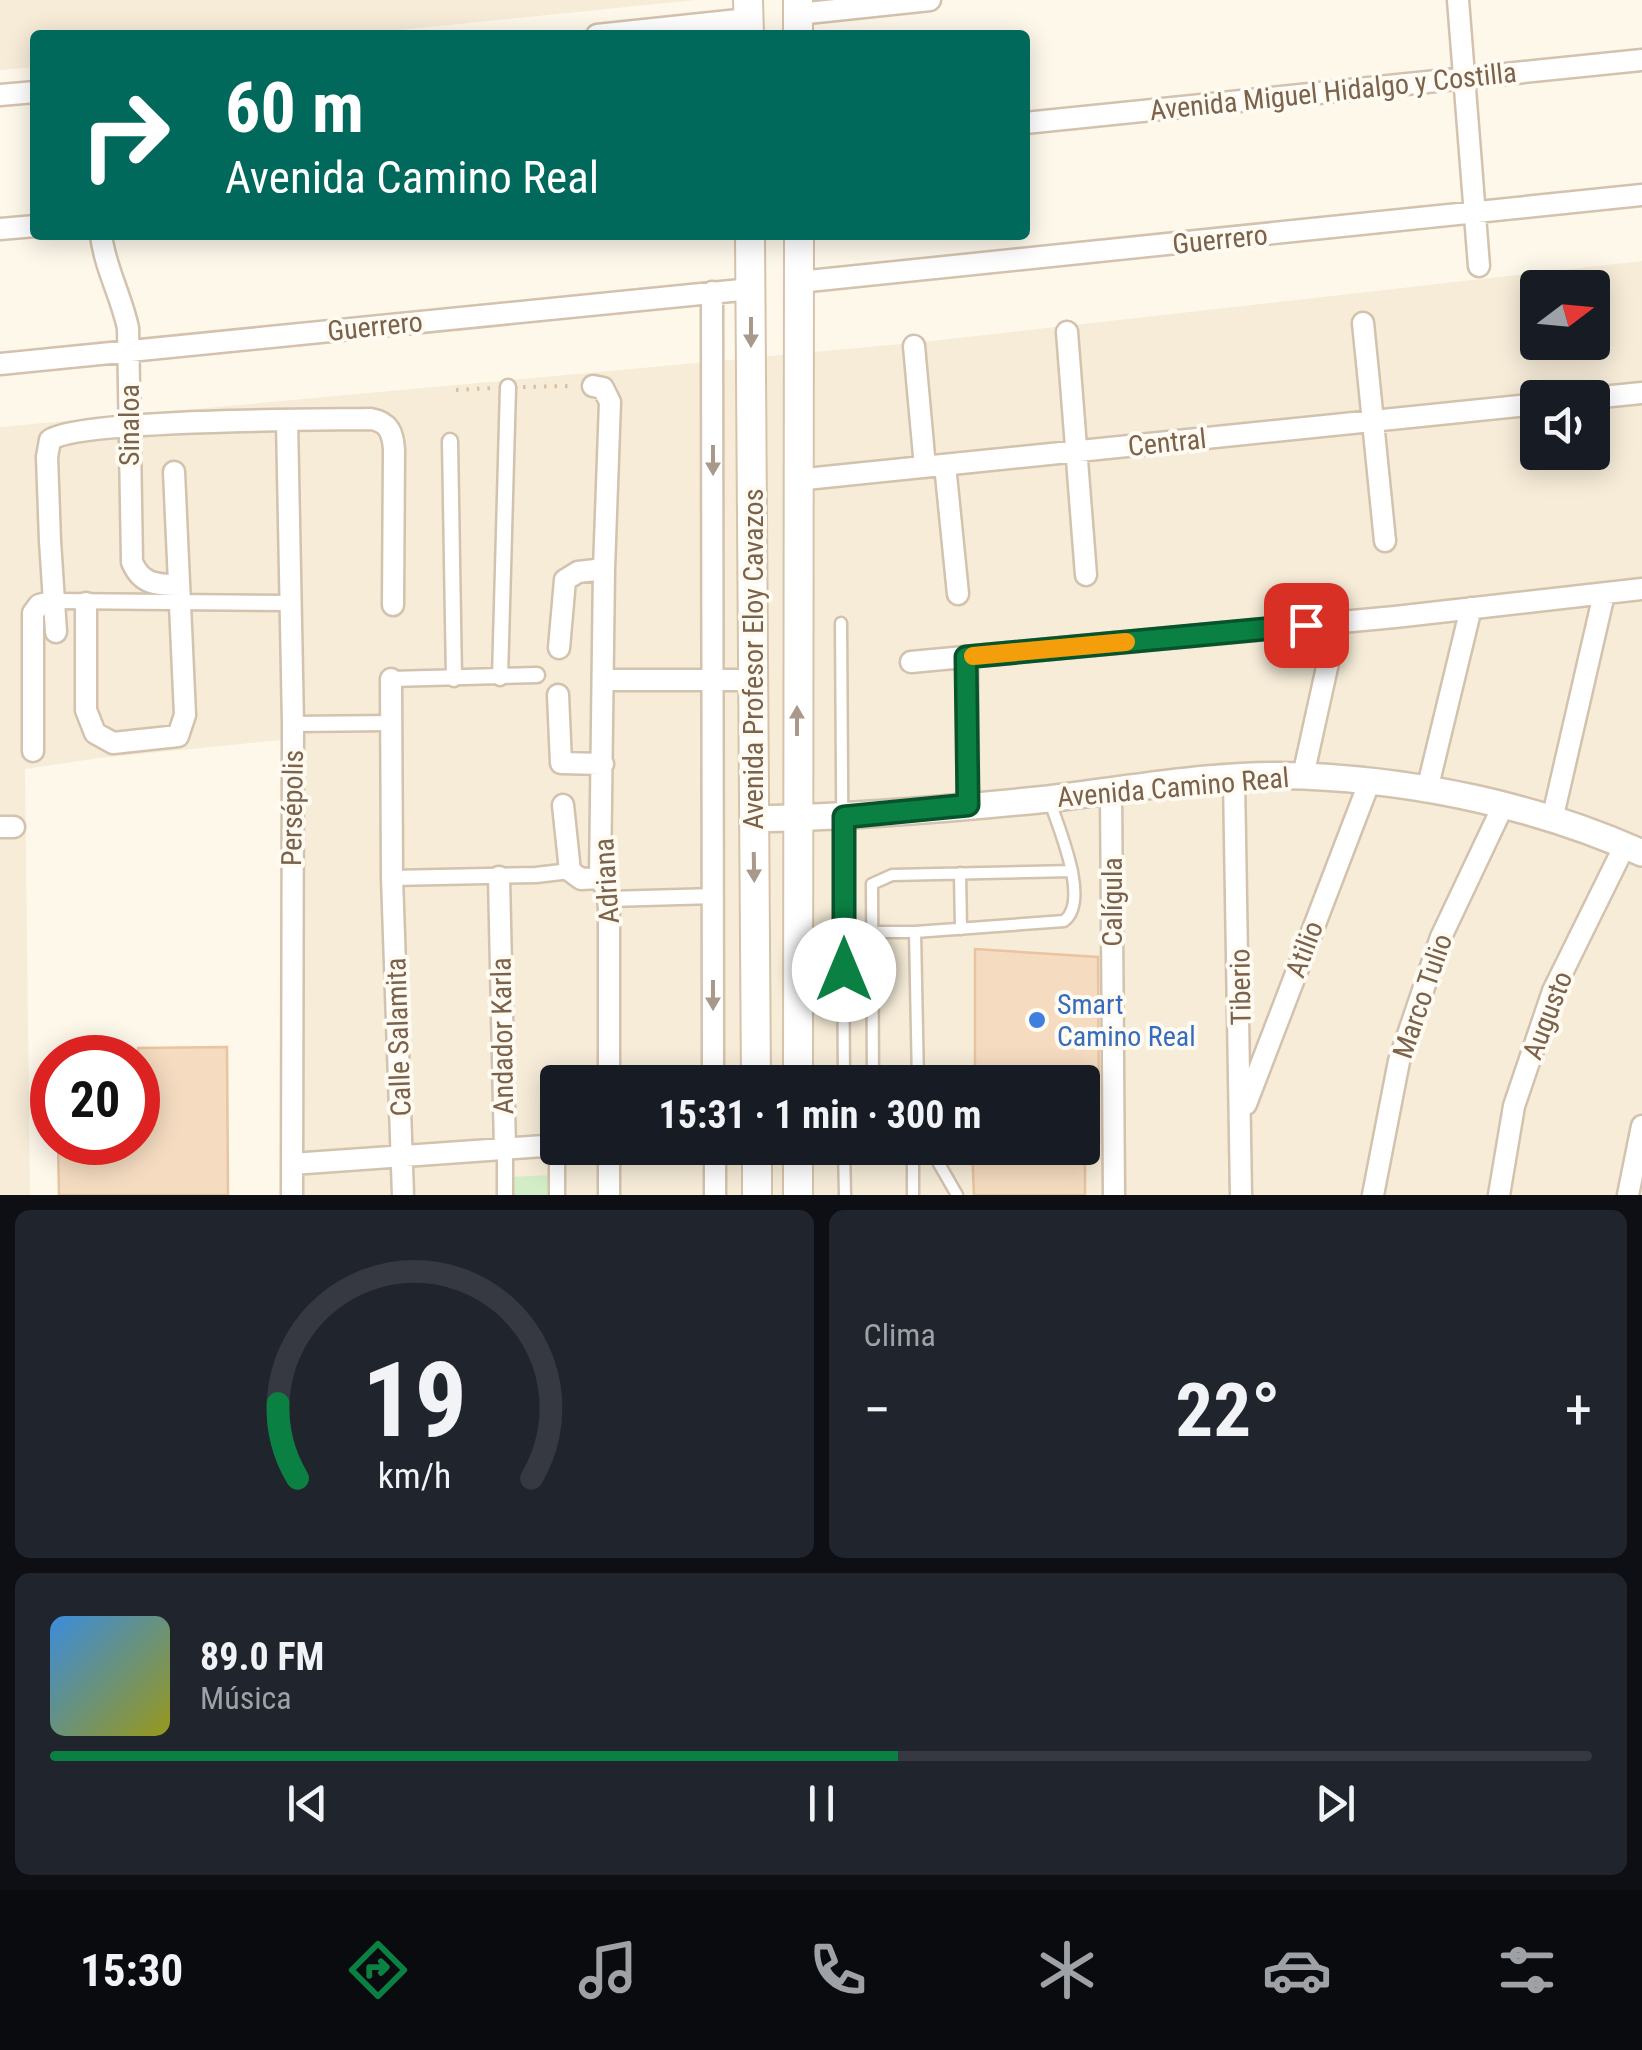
<!DOCTYPE html>
<html lang="es">
<meta charset="utf-8">
<style>
body{margin:0;font-family:"Roboto Condensed",sans-serif;background:#20242c;color:#f1f3f6;height:100vh;display:flex;flex-direction:column;font-size:38px;white-space:nowrap}
*{box-sizing:border-box;margin:0}
p{font-size:32px;color:#9ea1a6}
.icon{flex:none;width:55px;height:55px;fill:none;stroke:currentColor;stroke-width:2;stroke-linecap:round;stroke-linejoin:round}
.map{position:relative;height:1195px;overflow:hidden}
.details{display:flex;flex-direction:column;gap:15px;padding:15px;background:#0d0f14;flex:1}
.details>*{flex:none}
.guide{position:absolute;left:30px;top:30px;width:1000px;height:210px;border-radius:10px;box-shadow:0 5px 25px #0003;background:#00695c;color:#fff;overflow:hidden}
.needle{width:65px;rotate:74deg}
.tools{position:absolute;left:1520px;top:270px;display:grid;gap:20px}
.tools a{display:grid;place-items:center;width:90px;height:90px;border-radius:10px;background:#171b24;box-shadow:0 5px 25px #0003;font-size:50px}
.speed{position:absolute;left:30px;top:1035px;display:flex;gap:20px;font-size:50px;font-weight:700;text-align:center}
.speed>*{display:grid;place-content:center;width:130px;height:130px;border-radius:50%;background:#171b24;box-shadow:0 5px 25px #0003;line-height:1}
.speed .limit{border:15px solid #d22;background:#fff;color:#111}
.pin{position:absolute;display:grid;place-items:center;width:85px;height:85px;color:#fff;margin:-42px;border-radius:20px;box-shadow:0 5px 15px #0006}
.me{position:absolute;width:110px;margin:-55px;rotate:0deg;stroke-linejoin:round;filter:drop-shadow(0 0 8px #0008)}
.turn{display:flex;align-items:center;gap:35px;height:210px;padding:0 30px;font-size:45px}
.turn .icon{width:130px;height:130px;stroke-width:2.5}
.turn b{display:block;font-size:70px;line-height:85px}
.big{font-size:75px;font-weight:700;line-height:1.1}
.details .card{flex:1;display:flex;flex-direction:column;justify-content:center;gap:15px;min-width:0;padding:0 35px;border-radius:15px;background:#20242c}
.details .dial{align-items:center;gap:0}
.dial svg{height:260px;overflow:visible;fill:none;stroke:#363941;stroke-width:7;stroke-linecap:round;text-anchor:middle}
.dial text{fill:#f1f3f6;stroke:none}
.song{display:flex;align-items:center;gap:30px}
.cover{width:120px;height:120px;border-radius:15px;background:linear-gradient(135deg,hsl(210 70% 55%),hsl(60 70% 35%))}
.played{height:10px;border-radius:5px;background:linear-gradient(90deg,#0b8043 55%,#363941 55%)}
.keys{display:flex;justify-content:space-around;direction:ltr}
.heat{display:flex;justify-content:space-between;align-items:center;font-size:55px;direction:ltr}
.details .tiles{flex:1;display:grid;gap:15px;grid-template-columns:1fr 1fr}
.card:last-child{grid-column:span 2}
.trip{position:absolute;left:540px;top:1065px;width:560px;height:100px;border-radius:10px;background:#171b24;box-shadow:0 5px 25px #0003;font-weight:700;line-height:100px;text-align:center}
.tab-bar{display:flex;height:160px;justify-content:space-around;align-items:center;background:#090b0e;color:#9ea1a6}
.tab-bar .icon{width:70px;height:70px}
.tab-bar .selected{color:#0b8043}
.tab-bar b{font-size:45px;color:#f1f3f6}
.map>svg:first-child{display:block}
.residential{fill:#f6ecd8;fill-rule:evenodd}
.green{fill:#d2edc7}
.building{fill:#f5dcc1;stroke:#e8c4a0;stroke-width:2.5}
.lines{fill:none;stroke-linecap:round;stroke-linejoin:round}
.service-casing{stroke:#d2c2ae;stroke-width:15}
.pedestrian-casing{stroke:#d2c2ae;stroke-width:19}
.minor-casing{stroke:#d2c2ae;stroke-width:25}
.tertiary-casing{stroke:#d2c2ae;stroke-width:30}
.secondary-casing{stroke:#d5c3ac;stroke-width:32}
.path{stroke:#dbbfa3;stroke-width:4;stroke-dasharray:2.5 8;stroke-linecap:butt}
.service{stroke:#fff;stroke-width:10}
.pedestrian{stroke:#fff;stroke-width:14}
.minor{stroke:#fff;stroke-width:20}
.tertiary{stroke:#fff;stroke-width:25}
.secondary{stroke:#fff;stroke-width:28}
.oneway{fill:#a9998a}
.route-casing{stroke:#07532c;stroke-width:25}
.route{stroke:#0b8043;stroke-width:18}
.slow{stroke:#f59e0b;stroke-width:18}
.shop-dot{fill:#3f7fe0;stroke:#fffbf2;stroke-width:4}
.labels{text-anchor:middle;stroke-width:8;stroke-linejoin:round;paint-order:stroke}
.street-label{font-size:28px;fill:#7b624b;stroke:#fffbf2}
.shop-label{font-size:28px;fill:#366cbe;stroke:#fffbf2;text-anchor:start}
</style>
<div class="map">
<svg width="1642" height="1195" viewBox="0 0 1642 1195">
<rect width="100%" height="100%" fill="#fef8eb"/>
<path class="residential" d="M 0,0 L 695,0 L 349,35 L 35,35 L 35,67 L 0,70 Z
M 1642,261 L 1642,1195 L 280,1195 L 281,740 L 99,758 L 25,769 L 30,1195 L 0,1195 L 0,427 L 923,342 ZM 1538,288 L 1592,288 L 1592,342 L 1538,342 ZM 1538,398 L 1592,398 L 1592,452 L 1538,452 ZM 558,1082 L 1082,1082 L 1082,1148 L 558,1148 Z"/>
<path class="green" d="M 553,1175 L 553,1195 L 507,1195 L 507,1177 Z"/>
<path class="building" d="M 975,949 L 1098,957 L 1099,1141 L 1082,1139 L 1082,1082 L 975,1082 Z
M 227,1047 L 228,1195 L 59,1195 L 58,1142 L 138,1142 L 138,1048 Z
M 972,1148 L 1085,1156 L 1085,1195 L 974,1195 Z"/>
<g class="lines">
<defs>
<path id="service" d="M 841,623 L 844,1082
M 960,873 L 961,929
M 844,932 L 915,932 L 1064,921 C 1091,901 1058,827 1049,799
M 915,932 L 918,1082
M 873,1082 L 872,884 L 892,875 L 1072,871
M 844,1148 L 845,1195
M 913,1148 L 913,1195
M 930,1148 L 957,1195"/>
<path id="pedestrian" d="M 450,441 L 454,679
M 54,601 L 291,603
M 500,678 L 508,387
M 391,679 L 537,675
M 293,724 L 391,723
M 392,878 L 536,875 L 570,871
M 609,899 L 715,896
M 557,1145 L 557,1195
M 505,1195 L 505,1149"/>
<path id="minor" d="M 1458,0 L 1479,266
M 798,14 L 930,0
M 597,35 L 748,19
M 0,95 L 35,92
M 1025,123 L 1642,60
M 0,229 L 35,226
M 101,235 C 105,268 121,295 128,328 L 132,562 C 141,584 156,585 178,585
M 799,282 L 1642,195
M 712,292 L 713,1082
M 1363,323 L 1385,541
M 1067,332 L 1086,575
M 914,346 L 925,467
M 0,364 L 751,289
M 593,386 L 603,388 L 610,402 L 604,569 L 600,878 L 607,891 L 609,908 L 609,1082
M 1592,398 L 1642,393
M 287,421 L 293,724 L 292,1195
M 945,465 L 958,594
M 796,480 L 1538,404
M 86,603 L 86,710 L 95,733 L 113,743 L 178,736 L 185,715 L 174,472
M 56,632 L 50,541 L 47,457 L 50,440 C 79,419 319,420 371,419 C 389,422 393,433 394,450 L 393,605
M 559,648 L 565,580 L 578,572 L 604,569
M 967,657 L 968,805
M 911,662 L 1395,617 L 1642,589
M 391,679 L 392,878 L 403,1195
M 605,680 L 752,680
M 558,695 L 561,763 L 603,764
M 33,751 L 33,613 L 39,605 L 54,601
M 1303,776 L 1337,622
M 1234,779 L 1241,1195
M 1111,789 L 1114,1195
M 1427,790 L 1471,608
M 563,805 L 570,871 L 581,879 L 600,878
M 1552,820 L 1604,594
M 0,827 L 14,827
M 499,877 L 505,1149
M 1246,1104 L 1369,783
M 715,1148 L 715,1195
M 292,1164 L 558,1145
M 609,1195 L 609,1148
M 1373,1195 L 1399,1061 L 1441,937 L 1503,806
M 1499,1195 L 1514,1106 L 1553,991 L 1625,845
M 1628,1195 L 1642,1126"/>
<path id="tertiary" d="M 754,819 C 852,817 950,809 1048,799 C 1132,789 1219,772 1304,776 C 1418,781 1538,806 1642,853"/>
<path id="secondary" d="M 748,0 L 749,35
M 798,35 L 798,0
M 750,235 L 756,1082
M 798,1082 L 799,235
M 757,1148 L 757,1195
M 798,1148 L 798,1195"/>
</defs>
<use href="#service" class="service-casing"/>
<use href="#pedestrian" class="pedestrian-casing"/>
<use href="#minor" class="minor-casing"/>
<use href="#tertiary" class="tertiary-casing"/>
<use href="#secondary" class="secondary-casing"/>
<path class="path" d="M 523,387 L 573,386
M 456,390 L 493,388"/>
<use href="#service" class="service"/>
<use href="#pedestrian" class="pedestrian"/>
<use href="#minor" class="minor"/>
<use href="#tertiary" class="tertiary"/>
<use href="#secondary" class="secondary"/>
</g>
<defs><path id="oneway-solid" d="M-6-.8H1V-3.2L6.5 0L1 3.2V.8H-6Z" transform="scale(2.5)"/></defs>
<g class="oneway">
<use href="#oneway-solid" transform="translate(751 332) rotate(90)"/>
<use href="#oneway-solid" transform="translate(713 460) rotate(90)"/>
<use href="#oneway-solid" transform="translate(797 721) rotate(-90)"/>
<use href="#oneway-solid" transform="translate(754 867) rotate(89)"/>
<use href="#oneway-solid" transform="translate(713 995) rotate(90)"/>
</g>
<g class="lines">
<defs>
<path id="route" d="M 844,970 L 844,817 L 968,805 L 966,657 L 1306,625"/>
</defs>
<use href="#route" class="route-casing"/>
<use href="#route" class="route"/>
<path class="slow" d="M 973,656 L 1126,642"/>
</g>
<circle class="shop-dot" cx="1037" cy="1020" r="10"/>
<g class="labels">
<g class="street-label">
<text transform="translate(1333 91) rotate(-6)" y="10">Avenida Miguel Hidalgo y Costilla</text>
<text transform="translate(1220 239) rotate(-6)" y="10">Guerrero</text>
<text transform="translate(375 326) rotate(-6)" y="10">Guerrero</text>
<text transform="translate(129 425) rotate(-90)" y="10">Sinaloa</text>
<text transform="translate(1167 442) rotate(-6)" y="10">Central</text>
<text transform="translate(753 659) rotate(-90)" y="10">Avenida Profesor Eloy Cavazos</text>
<text transform="translate(1173 787) rotate(-5)" y="10">Avenida Camino Real</text>
<text transform="translate(292 808) rotate(-89)" y="10">Persépolis</text>
<text transform="translate(606 881) rotate(-94)" y="10">Adriana</text>
<text transform="translate(1112 902) rotate(-90)" y="10">Calígula</text>
<text transform="translate(1304 949) rotate(-69)" y="10">Atilio</text>
<text transform="translate(1240 987) rotate(-91)" y="10">Tiberio</text>
<text transform="translate(1422 996) rotate(-71)" y="10">Marco Tulio</text>
<text transform="translate(1547 1015) rotate(-69)" y="10">Augusto</text>
<text transform="translate(502 1036) rotate(-91)" y="10">Andador Karla</text>
<text transform="translate(398 1037) rotate(-92)" y="10">Calle Salamita</text>
</g>
<g class="shop-label">
<text x="1057" y="1014">Smart<tspan x="1057" dy="32">Camino Real</tspan></text>
</g>
</g>
</svg>
<div class="tools">
<a><svg class="needle" viewBox="-14 -14 28 28"><path d="M0-13l5 13h-10z" fill="#e53935"/><path d="M0 13l5-13h-10z" fill="#9ea1a6"/></svg></a>
<a><svg class="icon" aria-label="sound" viewBox="0 0 24 24"><path d="M4 9h4l5-4v14l-5-4H4zM17 9q2 3 0 6"/></svg></a>
</div>
<div class="speed"><div class="limit">20</div></div>
<div class="pin" style="left:1306px;top:625px;background:#d93025"><svg class="icon" aria-label="arrive" viewBox="0 0 24 24"><path d="M6 21V4h12l-3 4 3 4H6"/></svg></div>
<svg class="me" style="left:844px;top:970px" viewBox="-20 -20 40 40"><circle r="19" fill="#fff"/><path d="M0-13L10 11 0 6-10 11z" fill="#0b8043"/></svg>
<div class="trip">15:31 · 1 min · 300 m</div>
<div class="guide">
<div class="turn"><svg class="icon" aria-label="right" viewBox="0 0 24 24"><path d="M7 20v-9h11M14 6l5 5-5 5"/></svg><div><b>60 m</b>Avenida Camino Real</div></div>
</div>
</div>
<section class="details">
<div class="tiles">
<div class="card dial"><svg viewBox="0 0 100 80">
<path d="M14 69A42 42 0 1 1 86 69"/>
<path d="M14 69A42 42 0 0 1 8 46" stroke="#0b8043"/>
<text x="50" y="56" font-size="32" font-weight="700">19</text>
<text x="50" y="72" font-size="11">km/h</text>
</svg></div>
<div class="card"><p>Clima</p>
<div class="heat"><a>−</a><b class="big">22°</b><a>+</a></div>
</div>
<div class="card">
<div class="song"><i class="cover"></i><div><b>89.0 FM</b><p>Música</p></div></div>
<div class="played"></div>
<div class="keys"><svg class="icon" aria-label="previous" viewBox="0 0 24 24"><path d="M18 5L8 12l10 7zM5 5v14"/></svg><svg class="icon" aria-label="pause" viewBox="0 0 24 24"><path d="M8 5v14M16 5v14"/></svg><svg class="icon" aria-label="next" viewBox="0 0 24 24"><path d="M6 5l10 7-10 7zM19 5v14"/></svg></div>
</div>
</div>
</section>
<nav class="tab-bar">
<b>15:30</b>
<svg class="icon selected" aria-label="directions" viewBox="0 0 24 24"><path d="M12 3l9 9-9 9-9-9zM9 14v-3h6M13 9l2 2-2 2"/></svg>
<svg class="icon" aria-label="music" viewBox="0 0 24 24"><path d="M9 18V5l10-2v13"/><circle cx="6" cy="18" r="3"/><circle cx="16" cy="16" r="3"/></svg>
<svg class="icon" aria-label="phone" viewBox="0 0 24 24"><path d="M5 4h4l2 5-3 2q2 4 5 5l2-3 5 2v4C11 20 4 13 5 4z"/></svg>
<svg class="icon" aria-label="climate" viewBox="0 0 24 24"><path d="M12 3v18M4 7l16 10M4 17L20 7"/></svg>
<svg class="icon" aria-label="car" viewBox="0 0 24 24"><path d="M5 17H2v-5l4-1 3-4h7l3 4 3 1v5h-3M9 17h6M6 11h13"/><circle cx="7" cy="17" r="2"/><circle cx="17" cy="17" r="2"/></svg>
<svg class="icon" aria-label="filters" viewBox="0 0 24 24"><path d="M4 7h16M4 17h16"/><circle cx="9" cy="7" r="2"/><circle cx="15" cy="17" r="2"/></svg>
</nav>
